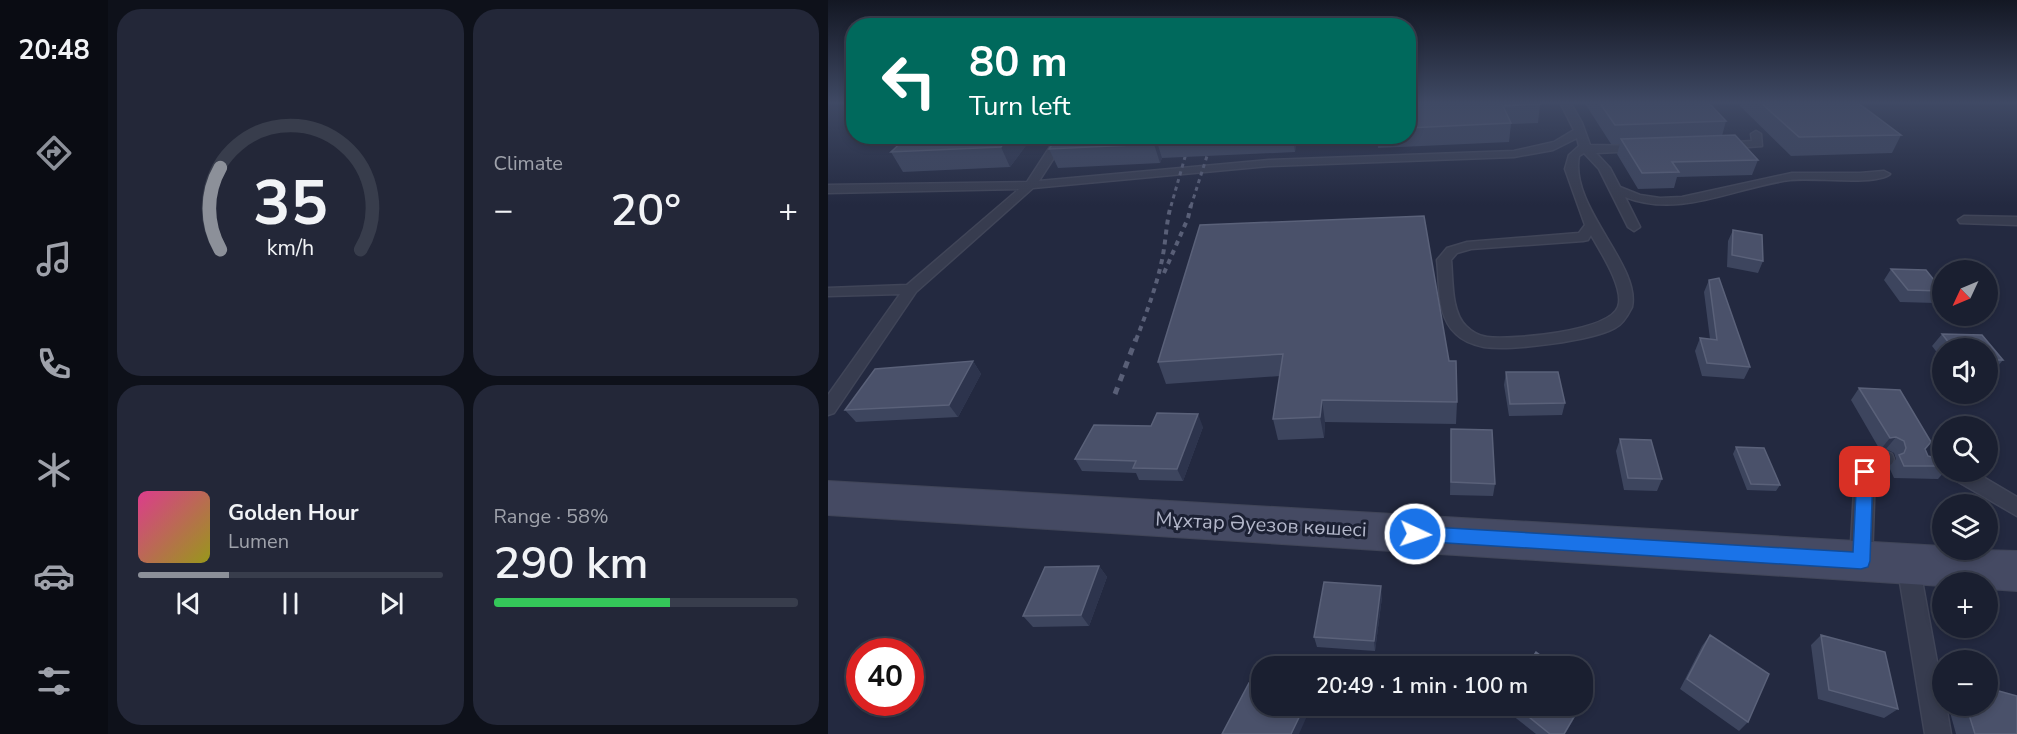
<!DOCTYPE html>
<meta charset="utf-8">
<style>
body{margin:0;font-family:"Nunito Sans",sans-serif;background:#232738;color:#f1f3f6;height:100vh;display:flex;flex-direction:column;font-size:22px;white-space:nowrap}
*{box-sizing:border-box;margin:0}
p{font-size:20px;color:#9fa2ab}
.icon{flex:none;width:33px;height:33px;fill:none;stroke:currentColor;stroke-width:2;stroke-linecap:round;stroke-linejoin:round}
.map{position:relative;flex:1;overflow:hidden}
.side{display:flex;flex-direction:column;gap:9px;padding:9px;background:#0e111a;width:720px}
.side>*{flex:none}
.top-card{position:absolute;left:18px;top:18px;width:570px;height:126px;border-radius:24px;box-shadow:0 3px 9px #0003,0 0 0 2px #383d4c;background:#00695c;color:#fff;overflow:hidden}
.needle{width:39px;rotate:226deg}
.tools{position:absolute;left:1104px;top:260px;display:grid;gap:12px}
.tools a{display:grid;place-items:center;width:66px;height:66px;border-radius:50%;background:#1a1f30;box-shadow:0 3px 9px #0003,0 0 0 2px #383d4c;font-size:30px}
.speed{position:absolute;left:18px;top:638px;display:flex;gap:12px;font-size:30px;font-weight:700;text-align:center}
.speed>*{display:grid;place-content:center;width:78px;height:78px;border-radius:50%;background:#1a1f30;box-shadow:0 3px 9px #0003,0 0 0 2px #383d4c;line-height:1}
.speed .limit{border:9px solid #d22;background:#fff;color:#111}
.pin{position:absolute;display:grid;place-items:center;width:51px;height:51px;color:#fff;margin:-26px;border-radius:12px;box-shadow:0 3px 9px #0006}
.me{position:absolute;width:66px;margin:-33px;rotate:93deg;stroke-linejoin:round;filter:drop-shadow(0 0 4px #0008)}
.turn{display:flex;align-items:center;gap:21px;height:126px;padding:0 24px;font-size:27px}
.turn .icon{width:78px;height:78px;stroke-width:2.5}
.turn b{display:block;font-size:42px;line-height:51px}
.big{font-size:45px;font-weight:600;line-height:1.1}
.side .tile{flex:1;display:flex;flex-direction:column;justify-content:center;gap:9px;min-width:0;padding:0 21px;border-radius:24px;background:#232738}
.side .dial{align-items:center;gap:0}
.dial svg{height:156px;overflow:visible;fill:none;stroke:#383d4c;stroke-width:7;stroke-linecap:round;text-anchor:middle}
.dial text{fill:#f1f3f6;stroke:none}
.song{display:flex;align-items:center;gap:18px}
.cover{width:72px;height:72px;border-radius:9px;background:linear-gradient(135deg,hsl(330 70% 55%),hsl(60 70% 35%))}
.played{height:6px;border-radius:3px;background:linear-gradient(90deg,#8c9099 30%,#383d4c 30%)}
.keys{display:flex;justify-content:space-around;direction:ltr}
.heat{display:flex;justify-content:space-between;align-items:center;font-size:33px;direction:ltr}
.charge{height:9px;border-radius:4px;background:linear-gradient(90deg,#34c759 58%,#383d4c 0)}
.side .tiles{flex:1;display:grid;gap:9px;grid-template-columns:repeat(2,1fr)}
.trip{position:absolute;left:423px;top:656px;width:342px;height:60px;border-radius:24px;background:#1a1f30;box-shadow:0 3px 9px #0003,0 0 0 2px #383d4c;font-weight:600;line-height:60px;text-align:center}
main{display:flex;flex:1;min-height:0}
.tabs{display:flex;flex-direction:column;width:108px;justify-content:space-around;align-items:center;background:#0a0c13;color:#9fa2ab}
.tabs .icon{width:42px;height:42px}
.tabs .active{color:#8c9099}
.tabs b{font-size:27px;color:#f1f3f6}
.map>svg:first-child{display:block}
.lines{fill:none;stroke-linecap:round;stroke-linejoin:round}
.lane-casing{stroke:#404558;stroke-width:3}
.secondary-casing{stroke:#404558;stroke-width:2}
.lane{fill:#373c4f;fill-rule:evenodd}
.secondary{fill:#454a63;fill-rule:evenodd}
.rail-far2{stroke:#595f77;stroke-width:3;stroke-dasharray:4 4;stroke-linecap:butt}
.rail-far1{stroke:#595f77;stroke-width:4;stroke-dasharray:5 5;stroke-linecap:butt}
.rail{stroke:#595f77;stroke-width:5;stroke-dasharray:7 7;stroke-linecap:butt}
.wall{fill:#3d455e}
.shaded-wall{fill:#2d344d}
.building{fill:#4a516a;stroke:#5a6179;stroke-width:1.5}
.route{fill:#1a73e8;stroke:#114b97;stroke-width:1.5}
.labels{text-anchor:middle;stroke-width:6;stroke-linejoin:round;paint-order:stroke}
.near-street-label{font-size:20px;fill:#b3b7ca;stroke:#1c2134}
</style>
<main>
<nav class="tabs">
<b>20:48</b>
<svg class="icon active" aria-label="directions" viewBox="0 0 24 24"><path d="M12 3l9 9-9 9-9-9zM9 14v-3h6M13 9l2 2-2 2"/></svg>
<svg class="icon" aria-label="music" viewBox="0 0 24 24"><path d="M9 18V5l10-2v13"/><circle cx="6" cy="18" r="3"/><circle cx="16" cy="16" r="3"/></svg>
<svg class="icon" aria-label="phone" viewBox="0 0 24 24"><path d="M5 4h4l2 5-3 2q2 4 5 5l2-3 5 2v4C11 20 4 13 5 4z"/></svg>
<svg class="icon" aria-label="climate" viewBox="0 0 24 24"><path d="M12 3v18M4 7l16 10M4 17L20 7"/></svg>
<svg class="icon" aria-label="car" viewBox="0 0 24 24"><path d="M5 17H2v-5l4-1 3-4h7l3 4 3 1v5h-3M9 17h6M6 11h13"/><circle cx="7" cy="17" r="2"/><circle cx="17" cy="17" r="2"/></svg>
<svg class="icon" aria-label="filters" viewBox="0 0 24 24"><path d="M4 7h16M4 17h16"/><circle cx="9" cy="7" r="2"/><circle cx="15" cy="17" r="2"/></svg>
</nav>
<section class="side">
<div class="tiles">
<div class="tile dial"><svg viewBox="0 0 100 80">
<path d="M14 69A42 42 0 1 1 86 69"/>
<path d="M14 69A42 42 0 0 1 14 27" stroke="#8c9099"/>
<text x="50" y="56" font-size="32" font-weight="700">35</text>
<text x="50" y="72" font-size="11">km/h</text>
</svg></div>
<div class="tile"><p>Climate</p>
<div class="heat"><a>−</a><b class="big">20°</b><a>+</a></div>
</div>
<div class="tile">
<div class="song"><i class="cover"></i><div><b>Golden Hour</b><p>Lumen</p></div></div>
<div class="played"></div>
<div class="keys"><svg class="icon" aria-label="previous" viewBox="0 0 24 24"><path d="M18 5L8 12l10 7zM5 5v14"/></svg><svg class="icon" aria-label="pause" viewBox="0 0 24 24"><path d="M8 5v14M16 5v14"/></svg><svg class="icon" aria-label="next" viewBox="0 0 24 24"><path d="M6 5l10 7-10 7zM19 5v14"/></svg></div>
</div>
<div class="tile"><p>Range · 58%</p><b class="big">290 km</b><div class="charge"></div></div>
</div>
</section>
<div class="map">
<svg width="1189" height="734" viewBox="0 0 1189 734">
<rect width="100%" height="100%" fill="#232940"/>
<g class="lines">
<defs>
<path id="lane" d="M 732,102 L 742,102 L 754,123 L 762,145 L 815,146 L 815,150 L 811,151 L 768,153 L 782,168 L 792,187 L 812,195 L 832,198 L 854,197 L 964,173 L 1032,173 L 1056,171 L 1062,174 C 1048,186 984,177 962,180 C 907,187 853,219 797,197 L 812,227 L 806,231 L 800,227 L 771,169 L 756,153 L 751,156 C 741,207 813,265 804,307 C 800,315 795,324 787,328 C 764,341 683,351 656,347 C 646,345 635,341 628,334 C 608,316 612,284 609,260 L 619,248 L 639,242 L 751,233 L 757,225 L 737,169 L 741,155 L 751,146 L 749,138 L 725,150 L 686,157 L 441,166 L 205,188 L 88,292 L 6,413 L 0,415 L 0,395 L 72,294 L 0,296 L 0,288 L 79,285 L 191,189 L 0,193 L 0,185 L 199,182 L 229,136 L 240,136 L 211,181 L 441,160 L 686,151 L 726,142 L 746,130 ZM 763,235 C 772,251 797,289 790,307 C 780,332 683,340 659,337 C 651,336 643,331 638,326 C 623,312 625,280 623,260 L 629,253 L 643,249 L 755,241 L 760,240 Z
M 928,131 L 933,134 L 934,146 L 894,149 L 889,146 L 894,143 L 924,141 L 923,134 Z
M 1136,216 L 1189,217 L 1189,225 L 1132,223 L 1130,220 Z
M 1057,451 L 1064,454 L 1066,459 L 1064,464 L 1049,469 L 1047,473 L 1044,561 L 1041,568 L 1033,571 L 1025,568 L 1022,561 L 1027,472 L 1035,459 Z
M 1119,471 L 1145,471 L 1189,497 L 1189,516 L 1122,477 Z
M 1080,554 L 1088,557 L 1091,564 L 1114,689 L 1114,705 L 1118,705 L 1123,734 L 1097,734 L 1069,564 L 1072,557 Z"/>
<path id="secondary" d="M 0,481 L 1114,546 L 1114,549 L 1189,551 L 1189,591 L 1160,589 L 1160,582 L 1114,582 L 1114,586 L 0,515 Z"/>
</defs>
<use href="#lane" class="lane-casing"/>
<use href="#secondary" class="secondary-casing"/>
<use href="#lane" class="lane"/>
<use href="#secondary" class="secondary"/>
<path class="rail-far2" d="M 343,206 L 363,136
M 363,206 L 379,156"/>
<path class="rail-far1" d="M 336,273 L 360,218 L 363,205
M 308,340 C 318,314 328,288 334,260 C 338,241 338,223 343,205"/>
<path class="rail" d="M 287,394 L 308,339"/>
</g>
<path class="wall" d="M 580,102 L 712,104 L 710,123 L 683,124 L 681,142 L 550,148 L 549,136 L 580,136 Z
M 756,102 L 880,102 L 898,121 L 894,136 L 930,160 L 924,175 L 849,177 L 846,188 L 810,189 L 789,154 L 792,144 L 783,144 Z
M 908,102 L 1029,102 L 1073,135 L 1064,153 L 963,156 Z
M 80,136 L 205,136 L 182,167 L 75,172 L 63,152 Z
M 230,136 L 469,136 L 467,152 L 334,158 L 332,163 L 230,168 L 221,149 Z
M 372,225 L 621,361 L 629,402 L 628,424 L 497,422 L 496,438 L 450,440 L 445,419 L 452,376 L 338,384 L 330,362 Z
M 905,230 L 935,261 L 930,273 L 899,267 L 900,241 Z
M 1063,269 L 1114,290 L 1114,293 L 1107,303 L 1072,302 L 1056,280 Z
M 881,280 L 922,367 L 916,379 L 874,376 L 867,351 L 872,338 L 882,339 L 876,292 Z
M 1114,334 L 1154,335 L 1175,360 L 1164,373 L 1160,373 L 1160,348 L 1114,348 L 1114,359 L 1104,346 Z
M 145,361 L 153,374 L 130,417 L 28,422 L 17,410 Z
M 678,372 L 737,403 L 734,415 L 681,416 L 676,385 Z
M 1031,388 L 1103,442 L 1097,449 L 1100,456 L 1114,460 L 1114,471 L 1117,471 L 1110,479 L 1066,478 L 1061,467 L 1068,459 L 1066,453 L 1058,449 L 1052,450 L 1023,400 Z
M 323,426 L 375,427 L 355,481 L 311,480 L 308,473 L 254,471 L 247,459 Z
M 623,429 L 667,484 L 665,496 L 622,495 Z
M 792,439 L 834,479 L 829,491 L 796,490 L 788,451 Z
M 908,447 L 952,485 L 948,491 L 919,490 L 905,454 Z
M 271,566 L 279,577 L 261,626 L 205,627 L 195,616 Z
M 554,597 L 547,651 L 489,647 L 486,637 Z
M 882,635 L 920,722 L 911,731 L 852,689 L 874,646 Z
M 993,635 L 1070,709 L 1056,718 L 990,699 L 983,645 Z
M 675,705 L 754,705 L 737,734 L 708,734 L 675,708 Z
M 1120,705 L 1160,705 L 1189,734 L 1128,734 Z"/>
<path class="shaded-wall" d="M 181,136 L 205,136 L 182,167 L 173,147 Z
M 465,136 L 469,136 L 467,152 Z
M 328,139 L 334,158 L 332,163 L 326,144 Z
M 145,361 L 153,374 L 130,417 L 121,405 Z
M 494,400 L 497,422 L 496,438 L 492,417 Z
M 370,414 L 375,427 L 355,481 L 349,469 Z
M 1068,437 L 1058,449 L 1052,450 L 1062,438 Z
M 271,566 L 279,577 L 261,626 L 253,615 Z
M 553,586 L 554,597 L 547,651 L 546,641 Z
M 753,705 L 754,705 L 737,734 L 736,734 Z
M 476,707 L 479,716 L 471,734 L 463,734 Z"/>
<path class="building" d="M 580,102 L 711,102 L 712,104 L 675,106 L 683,123 L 580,128 Z
M 771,102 L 880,102 L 898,121 L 787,125 Z
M 932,102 L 1029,102 L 1073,135 L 971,137 Z
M 907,135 L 930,160 L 844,162 L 851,172 L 814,173 L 793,139 Z
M 80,136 L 181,136 L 173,147 L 63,152 Z
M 230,136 L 377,136 L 328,139 L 326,144 L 221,149 Z
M 596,216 L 621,361 L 628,361 L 629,402 L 494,400 L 492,417 L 445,419 L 455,354 L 330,362 L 372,225 Z
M 905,230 L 934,235 L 935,261 L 904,255 Z
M 1063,269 L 1098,270 L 1114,290 L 1114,291 L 1080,290 Z
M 891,278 L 922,367 L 879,363 L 872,338 L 889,340 L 881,280 Z
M 1114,334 L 1154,335 L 1175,360 L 1160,360 L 1160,348 L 1125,348 Z
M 145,361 L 121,405 L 17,410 L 47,369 Z
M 678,372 L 730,372 L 737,403 L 682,404 Z
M 1031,388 L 1072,390 L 1103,442 L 1097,449 L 1100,456 L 1114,460 L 1114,466 L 1076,466 L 1071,455 L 1076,453 L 1078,448 L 1076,441 L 1068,437 L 1062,438 Z
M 329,413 L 370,414 L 349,469 L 305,468 L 308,461 L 247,459 L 266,425 L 323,426 Z
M 623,429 L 664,430 L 667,484 L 623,482 Z
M 792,439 L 823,440 L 834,479 L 800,478 Z
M 908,447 L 936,448 L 952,485 L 923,484 Z
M 271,566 L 253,615 L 195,616 L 217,567 Z
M 496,582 L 553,586 L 546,641 L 486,637 Z
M 882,635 L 941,674 L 920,722 L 859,679 Z
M 993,635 L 1057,652 L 1070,709 L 1001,690 Z
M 708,652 L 727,666 L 699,666 Z
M 421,683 L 434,688 L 434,705 L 472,705 L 476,707 L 463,734 L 394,734 Z
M 754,686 L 761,691 L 754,702 Z
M 1160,688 L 1189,696 L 1189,734 L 1147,734 L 1138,705 L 1160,705 Z
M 686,705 L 753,705 L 736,734 L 722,734 Z"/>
<linearGradient id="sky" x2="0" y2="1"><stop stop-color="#131723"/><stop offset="0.5" stop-color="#3f4964"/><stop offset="1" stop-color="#3f4964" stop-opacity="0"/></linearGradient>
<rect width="1189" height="205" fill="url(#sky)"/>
<path class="route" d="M 1037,465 L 1042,467 L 1045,472 L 1042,561 L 1040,567 L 1033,569 L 587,541 L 581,539 L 578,534 L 581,528 L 587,526 L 1025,552 L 1029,472 L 1031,467 Z"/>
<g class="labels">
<g class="near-street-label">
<text transform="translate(433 524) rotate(3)" y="7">Мұхтар Әуезов көшесі</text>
</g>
</g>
</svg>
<div class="tools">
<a><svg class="needle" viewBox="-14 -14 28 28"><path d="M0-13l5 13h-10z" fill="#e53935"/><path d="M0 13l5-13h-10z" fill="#9fa2ab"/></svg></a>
<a><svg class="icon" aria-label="sound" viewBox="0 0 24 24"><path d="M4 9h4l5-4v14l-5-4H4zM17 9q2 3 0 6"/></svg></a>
<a><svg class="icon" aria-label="search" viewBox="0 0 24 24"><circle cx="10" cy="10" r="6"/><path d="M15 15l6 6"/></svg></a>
<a><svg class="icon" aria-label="layers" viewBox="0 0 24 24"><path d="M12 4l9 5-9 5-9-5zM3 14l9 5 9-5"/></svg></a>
<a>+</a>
<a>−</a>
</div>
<div class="speed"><div class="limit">40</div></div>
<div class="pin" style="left:1037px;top:472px;background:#d93025"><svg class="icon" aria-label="arrive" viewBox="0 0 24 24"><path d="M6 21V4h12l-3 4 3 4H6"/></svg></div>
<svg class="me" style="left:587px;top:534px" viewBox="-20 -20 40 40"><circle r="17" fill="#1a73e8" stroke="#fff" stroke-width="3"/><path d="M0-11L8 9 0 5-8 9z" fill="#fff"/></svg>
<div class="trip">20:49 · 1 min · 100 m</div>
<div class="top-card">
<div class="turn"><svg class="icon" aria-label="left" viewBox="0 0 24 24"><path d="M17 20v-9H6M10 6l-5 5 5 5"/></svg><div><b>80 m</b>Turn left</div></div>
</div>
</div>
</main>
